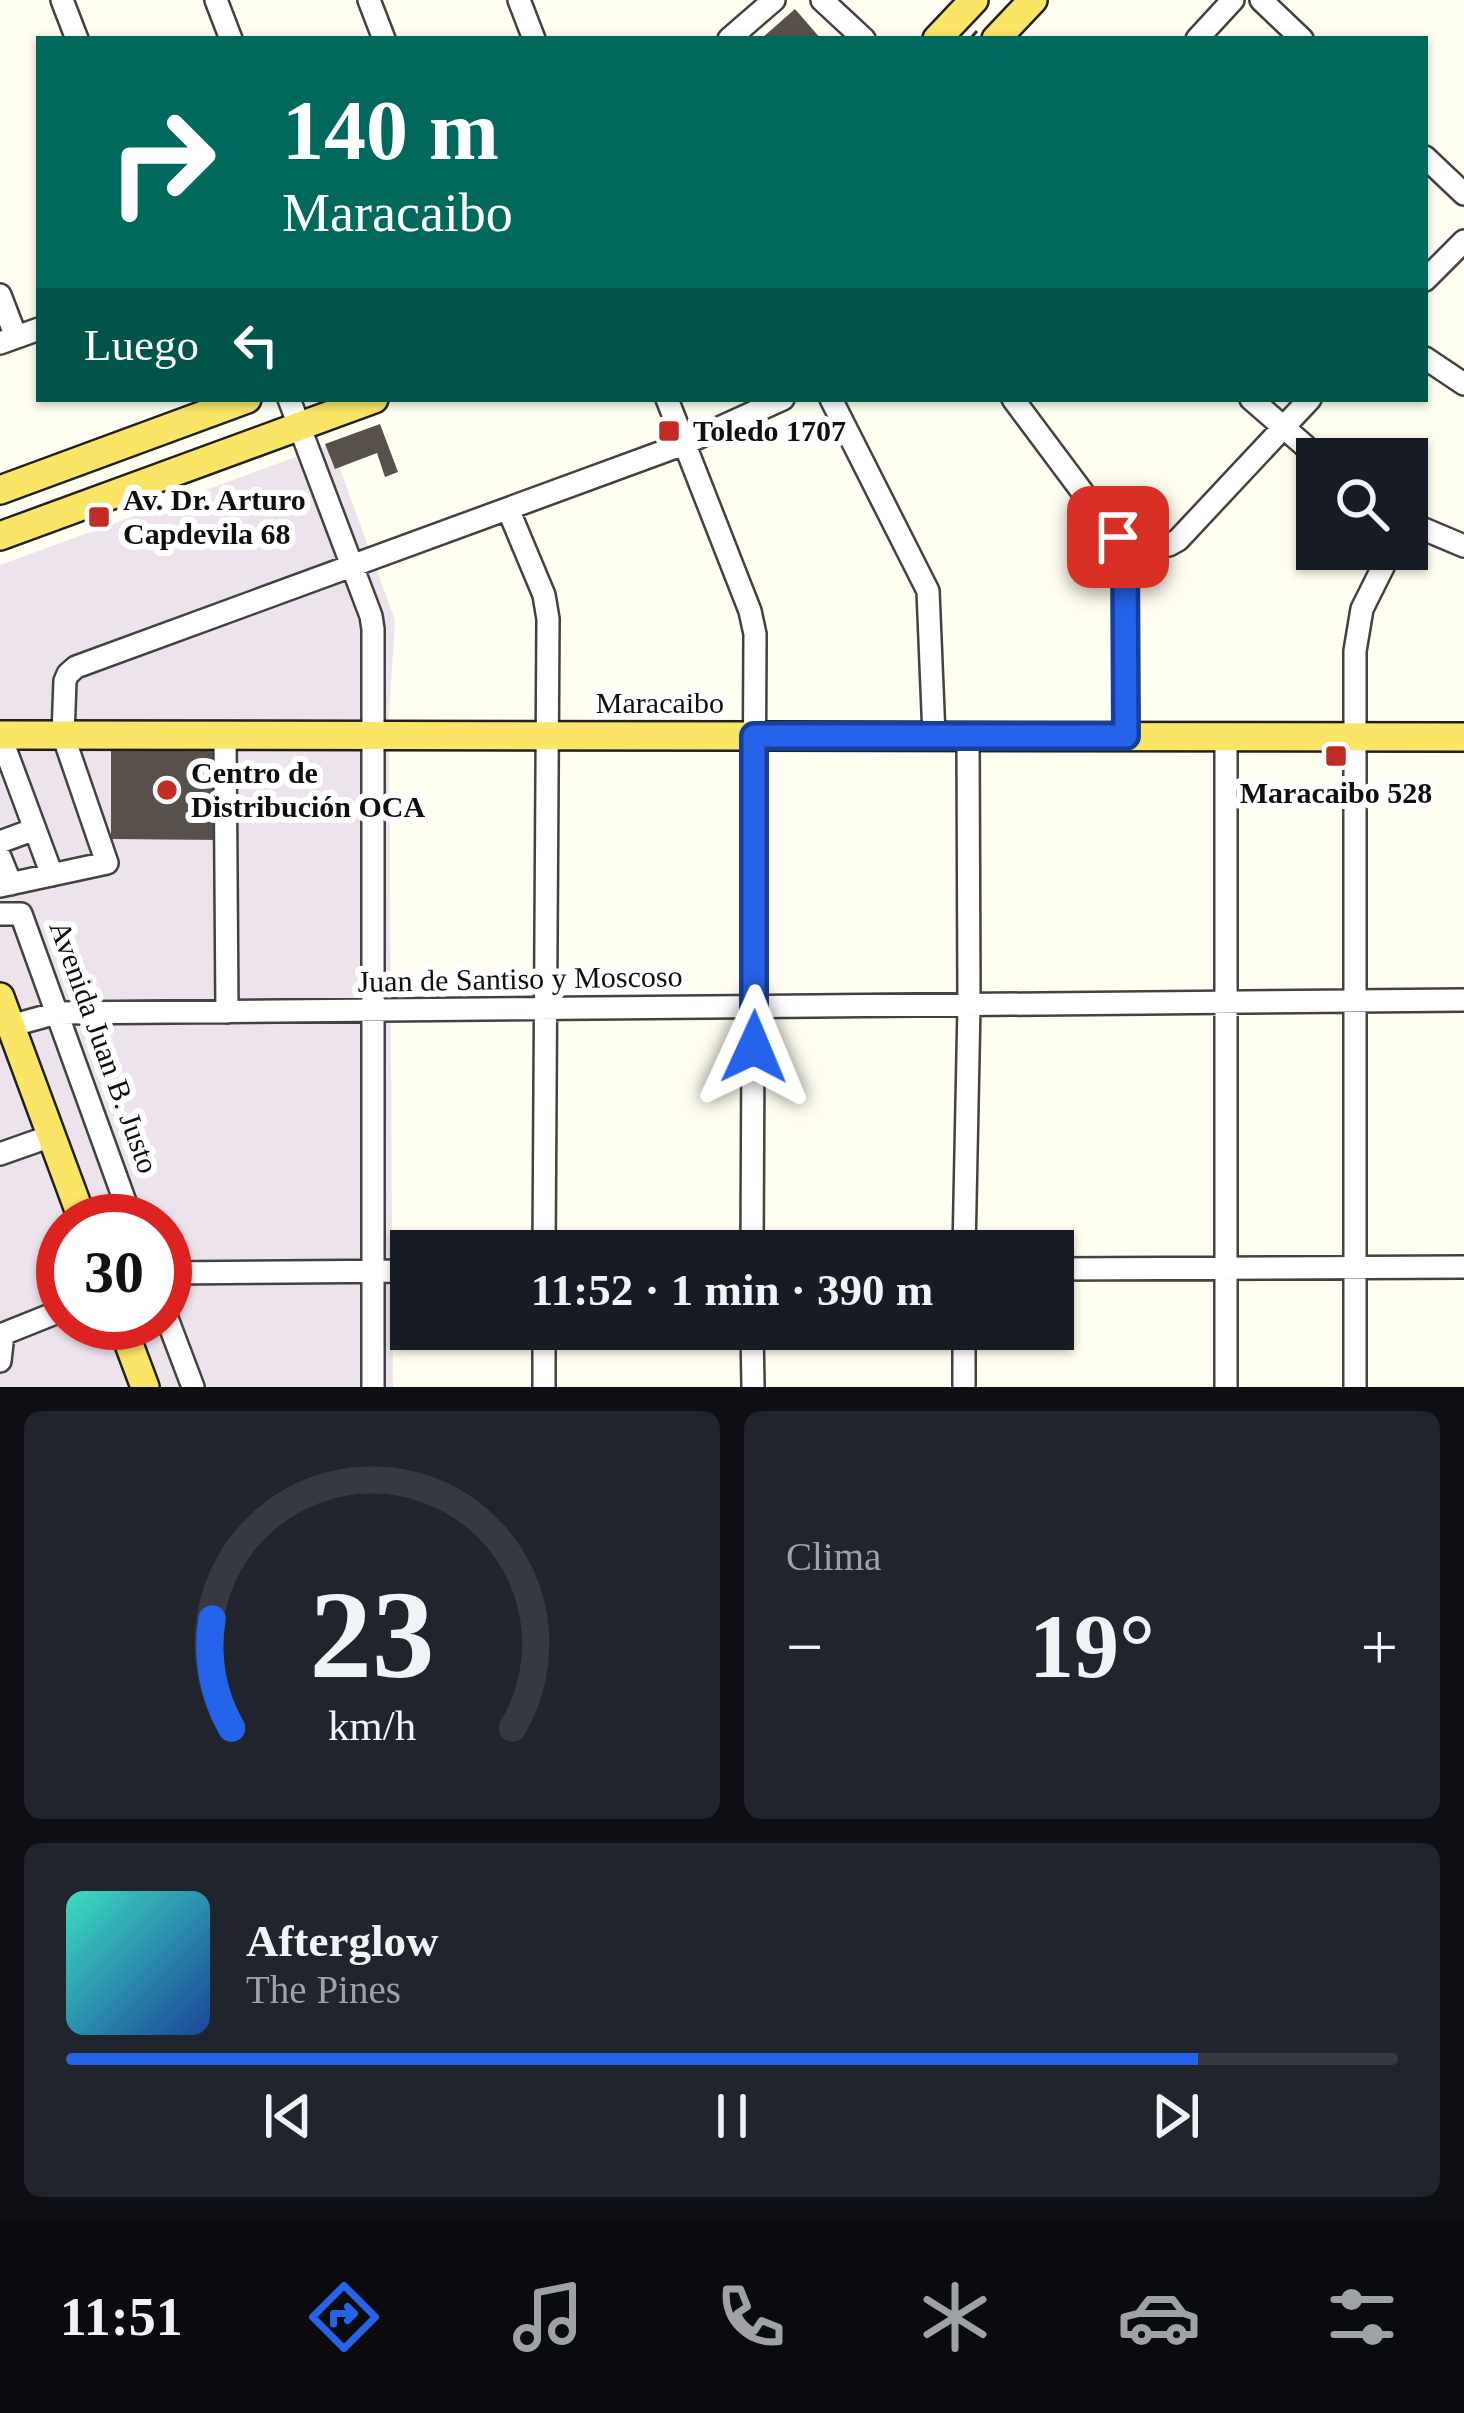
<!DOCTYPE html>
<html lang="es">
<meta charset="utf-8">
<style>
body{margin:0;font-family:"Times New Roman",serif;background:#20242c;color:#f1f3f6;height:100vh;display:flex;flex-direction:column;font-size:45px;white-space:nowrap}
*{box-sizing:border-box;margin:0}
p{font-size:39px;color:#9ea1a6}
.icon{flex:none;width:66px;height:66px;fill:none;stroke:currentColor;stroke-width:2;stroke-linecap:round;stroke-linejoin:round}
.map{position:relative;height:1387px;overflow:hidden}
.side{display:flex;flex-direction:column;gap:24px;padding:24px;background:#0d0f14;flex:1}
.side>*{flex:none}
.top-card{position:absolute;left:36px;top:36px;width:1392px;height:366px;border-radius:0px;box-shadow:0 3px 9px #0004;background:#00695c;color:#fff;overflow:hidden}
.fabs{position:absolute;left:1296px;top:438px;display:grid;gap:24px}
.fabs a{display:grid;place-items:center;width:132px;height:132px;border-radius:0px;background:#171b24;box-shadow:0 3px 9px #0004;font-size:60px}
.speed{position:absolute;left:36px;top:1194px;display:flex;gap:24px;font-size:60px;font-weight:700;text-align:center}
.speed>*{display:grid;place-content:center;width:156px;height:156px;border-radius:50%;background:#171b24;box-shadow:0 3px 9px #0004;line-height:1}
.speed .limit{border:18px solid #d22;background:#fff;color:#111}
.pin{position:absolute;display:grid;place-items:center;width:102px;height:102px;color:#fff;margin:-51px;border-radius:24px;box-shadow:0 6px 18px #0006}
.me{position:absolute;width:132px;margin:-66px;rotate:1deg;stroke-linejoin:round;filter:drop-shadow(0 0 9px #0008)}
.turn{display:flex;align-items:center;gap:42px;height:252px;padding:0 48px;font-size:54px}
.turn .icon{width:156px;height:156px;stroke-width:2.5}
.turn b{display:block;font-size:84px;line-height:102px}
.then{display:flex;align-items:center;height:114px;padding:0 48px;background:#0003;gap:24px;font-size:45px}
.big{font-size:90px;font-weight:600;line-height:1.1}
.side .widget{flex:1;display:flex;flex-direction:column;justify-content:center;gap:18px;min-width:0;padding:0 42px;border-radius:18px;background:#20242c}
.side .dial{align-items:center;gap:0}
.dial svg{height:312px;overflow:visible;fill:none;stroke:#363941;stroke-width:7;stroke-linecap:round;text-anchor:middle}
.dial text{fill:#f1f3f6;stroke:none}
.song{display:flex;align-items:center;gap:36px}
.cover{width:144px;height:144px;border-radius:18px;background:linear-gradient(135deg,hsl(170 70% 55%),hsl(220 70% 35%))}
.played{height:12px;border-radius:6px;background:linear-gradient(90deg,#2563eb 85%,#363941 85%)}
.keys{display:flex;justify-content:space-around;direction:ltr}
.heat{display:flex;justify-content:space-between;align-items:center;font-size:66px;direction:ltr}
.side .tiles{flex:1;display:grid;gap:24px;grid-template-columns:1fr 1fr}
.widget:last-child{grid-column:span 2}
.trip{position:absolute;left:390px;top:1230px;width:684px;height:120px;border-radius:0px;background:#171b24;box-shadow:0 3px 9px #0004;font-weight:600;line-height:120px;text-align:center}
.dock{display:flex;height:192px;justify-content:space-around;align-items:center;background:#090b0e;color:#9ea1a6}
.dock .icon{width:84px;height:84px}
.dock .selected{color:#2563eb}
.dock b{font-size:54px;color:#f1f3f6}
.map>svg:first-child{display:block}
.industrial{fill:#ede3ed;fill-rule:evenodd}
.building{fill:#58514b}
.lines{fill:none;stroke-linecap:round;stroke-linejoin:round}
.minor-casing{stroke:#424242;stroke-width:26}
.major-casing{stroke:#202020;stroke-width:32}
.path{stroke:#313131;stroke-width:3;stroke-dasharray:12 6;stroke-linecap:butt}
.minor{stroke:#fff;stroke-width:21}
.major{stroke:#fae566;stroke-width:27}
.route-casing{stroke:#184099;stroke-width:30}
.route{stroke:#2563eb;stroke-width:21}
.poi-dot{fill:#c12d24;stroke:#fff;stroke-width:4.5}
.labels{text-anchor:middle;stroke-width:12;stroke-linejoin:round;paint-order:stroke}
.poi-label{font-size:30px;font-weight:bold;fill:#0f0f0f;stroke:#fff;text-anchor:start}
.street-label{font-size:30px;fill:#0f0f0f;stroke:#fff}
</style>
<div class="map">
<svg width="1464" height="1387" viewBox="0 0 1464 1387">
<rect width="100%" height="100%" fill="#fffef1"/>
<path class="industrial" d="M 331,444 L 395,620 L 389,716 L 393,1387 L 0,1387 L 0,565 ZM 63,1221 L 165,1221 L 165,1323 L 63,1323 Z"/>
<path class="building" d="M 795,9 L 821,39 L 761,39 Z
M 380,424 L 398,472 L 385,477 L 377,453 L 335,469 L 325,444 Z
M 111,741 L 222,742 L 222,840 L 111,839 Z"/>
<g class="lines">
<defs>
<path id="minor" d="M 62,0 L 77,39
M 216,0 L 231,39
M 369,0 L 384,39
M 519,0 L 534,39
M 822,0 L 864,39
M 1261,0 L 1302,39
M 729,39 L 774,0
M 1197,39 L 1233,0
M 1425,157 L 1464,194
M 1425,280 L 1464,241
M 0,295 L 16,337
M 0,343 L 39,329
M 1425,358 L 1464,384
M 289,399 L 371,616 L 373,629 L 373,1387
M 667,399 L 750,611 L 755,634 L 752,1251
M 831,399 L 928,591 L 934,736
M 1013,399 L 1125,549 L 1126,736
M 1251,399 L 1320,459
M 508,509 L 544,595 L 548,619 L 544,1251
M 1407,522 L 1464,546
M 1125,549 L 1169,545 L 1178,540 L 1310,399
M 0,735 L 52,875
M 225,735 L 227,1012
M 0,842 L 35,829
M 0,857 L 11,884
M 0,886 L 107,863 L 63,735 L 65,681 L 68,674 L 76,667 L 684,444 L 783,399
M 0,914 L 21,914 L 132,1221
M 10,1026 L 57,1013 L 1464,1000
M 0,1154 L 51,1136
M 964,1251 L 969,1005 L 968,736
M 1053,1269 L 1464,1267
M 165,1273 L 411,1271
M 165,1313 L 193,1387
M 752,1329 L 753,1387
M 964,1329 L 964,1387
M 0,1361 L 3,1334 L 63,1310
M 544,1387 L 544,1329
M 1226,1387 L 1226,737
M 1355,1387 L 1355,651 L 1362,609 L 1392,549"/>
<path id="major" d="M 937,39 L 974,0
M 996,39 L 1033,0
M 0,490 L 247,399
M 0,536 L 374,399
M 0,735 L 1464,737
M 0,997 L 83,1221
M 121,1323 L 145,1387"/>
</defs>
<use href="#minor" class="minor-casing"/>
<use href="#major" class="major-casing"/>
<path class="path" d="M 970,39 L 977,31"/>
<use href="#minor" class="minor"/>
<use href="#major" class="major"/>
</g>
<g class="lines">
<defs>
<path id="route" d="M 754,1047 L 754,736 L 1126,736 L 1125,550 L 1118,537"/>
</defs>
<use href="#route" class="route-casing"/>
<use href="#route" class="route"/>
</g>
<g class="poi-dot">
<rect x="657" y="419" width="24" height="24" rx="6"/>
<rect x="87" y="505" width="24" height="24" rx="6"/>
<rect x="1324" y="744" width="24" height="24" rx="6"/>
<circle cx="167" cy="790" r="12"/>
</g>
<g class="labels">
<g class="poi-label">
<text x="693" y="441">Toledo 1707</text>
<text x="123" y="510">Av. Dr. Arturo<tspan x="123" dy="34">Capdevila 68</tspan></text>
<text x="191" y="783">Centro de<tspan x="191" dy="34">Distribución OCA</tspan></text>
<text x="1336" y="803" text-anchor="middle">Maracaibo 528</text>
</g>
<g class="street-label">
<text x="660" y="713">Maracaibo</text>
<text transform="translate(520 979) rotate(-1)" y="10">Juan de Santiso y Moscoso</text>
<text transform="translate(104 1047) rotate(70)" y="10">Avenida Juan B. Justo</text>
</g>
</g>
</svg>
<div class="fabs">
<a><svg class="icon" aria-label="search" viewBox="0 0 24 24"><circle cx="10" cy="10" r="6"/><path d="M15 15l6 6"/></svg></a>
</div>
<div class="speed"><div class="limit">30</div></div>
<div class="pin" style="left:1118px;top:537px;background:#d93025"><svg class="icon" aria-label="arrive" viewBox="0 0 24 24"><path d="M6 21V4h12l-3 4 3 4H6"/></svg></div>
<svg class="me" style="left:754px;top:1047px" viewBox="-20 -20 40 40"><path d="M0-17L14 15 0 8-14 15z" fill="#2563eb" stroke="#fff" stroke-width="4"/></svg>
<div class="trip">11:52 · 1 min · 390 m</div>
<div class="top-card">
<div class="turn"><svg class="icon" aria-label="right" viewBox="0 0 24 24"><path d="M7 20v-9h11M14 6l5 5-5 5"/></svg><div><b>140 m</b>Maracaibo</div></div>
<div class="then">Luego<svg class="icon" aria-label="left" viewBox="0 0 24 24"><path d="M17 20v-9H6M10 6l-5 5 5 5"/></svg></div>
</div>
</div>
<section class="side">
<div class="tiles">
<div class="widget dial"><svg viewBox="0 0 100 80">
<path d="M14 69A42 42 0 1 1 86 69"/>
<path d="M14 69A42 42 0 0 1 9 41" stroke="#2563eb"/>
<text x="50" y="56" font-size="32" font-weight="700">23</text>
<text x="50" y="72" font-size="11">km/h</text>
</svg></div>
<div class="widget"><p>Clima</p>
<div class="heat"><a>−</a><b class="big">19°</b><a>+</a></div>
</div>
<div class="widget">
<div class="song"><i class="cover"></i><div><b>Afterglow</b><p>The Pines</p></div></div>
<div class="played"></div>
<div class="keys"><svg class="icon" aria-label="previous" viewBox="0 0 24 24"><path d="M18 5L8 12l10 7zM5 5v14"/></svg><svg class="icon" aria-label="pause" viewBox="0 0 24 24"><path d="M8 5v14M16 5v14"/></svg><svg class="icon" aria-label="next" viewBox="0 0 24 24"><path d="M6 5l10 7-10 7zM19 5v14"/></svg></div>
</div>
</div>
</section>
<nav class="dock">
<b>11:51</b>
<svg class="icon selected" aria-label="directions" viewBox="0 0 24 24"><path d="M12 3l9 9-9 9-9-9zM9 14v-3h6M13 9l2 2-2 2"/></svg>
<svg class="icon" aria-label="music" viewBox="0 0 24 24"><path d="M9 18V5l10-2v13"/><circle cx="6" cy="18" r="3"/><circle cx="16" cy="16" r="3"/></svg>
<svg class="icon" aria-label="phone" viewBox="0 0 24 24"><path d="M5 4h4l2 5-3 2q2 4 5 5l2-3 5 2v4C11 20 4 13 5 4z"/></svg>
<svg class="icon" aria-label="climate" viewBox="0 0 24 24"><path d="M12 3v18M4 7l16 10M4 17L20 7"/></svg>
<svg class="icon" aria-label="car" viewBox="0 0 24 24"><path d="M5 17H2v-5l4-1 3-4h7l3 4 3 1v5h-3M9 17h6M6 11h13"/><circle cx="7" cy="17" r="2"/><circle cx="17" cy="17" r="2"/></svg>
<svg class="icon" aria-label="filters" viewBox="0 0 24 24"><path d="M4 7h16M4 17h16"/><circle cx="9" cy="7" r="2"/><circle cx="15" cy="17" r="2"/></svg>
</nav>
